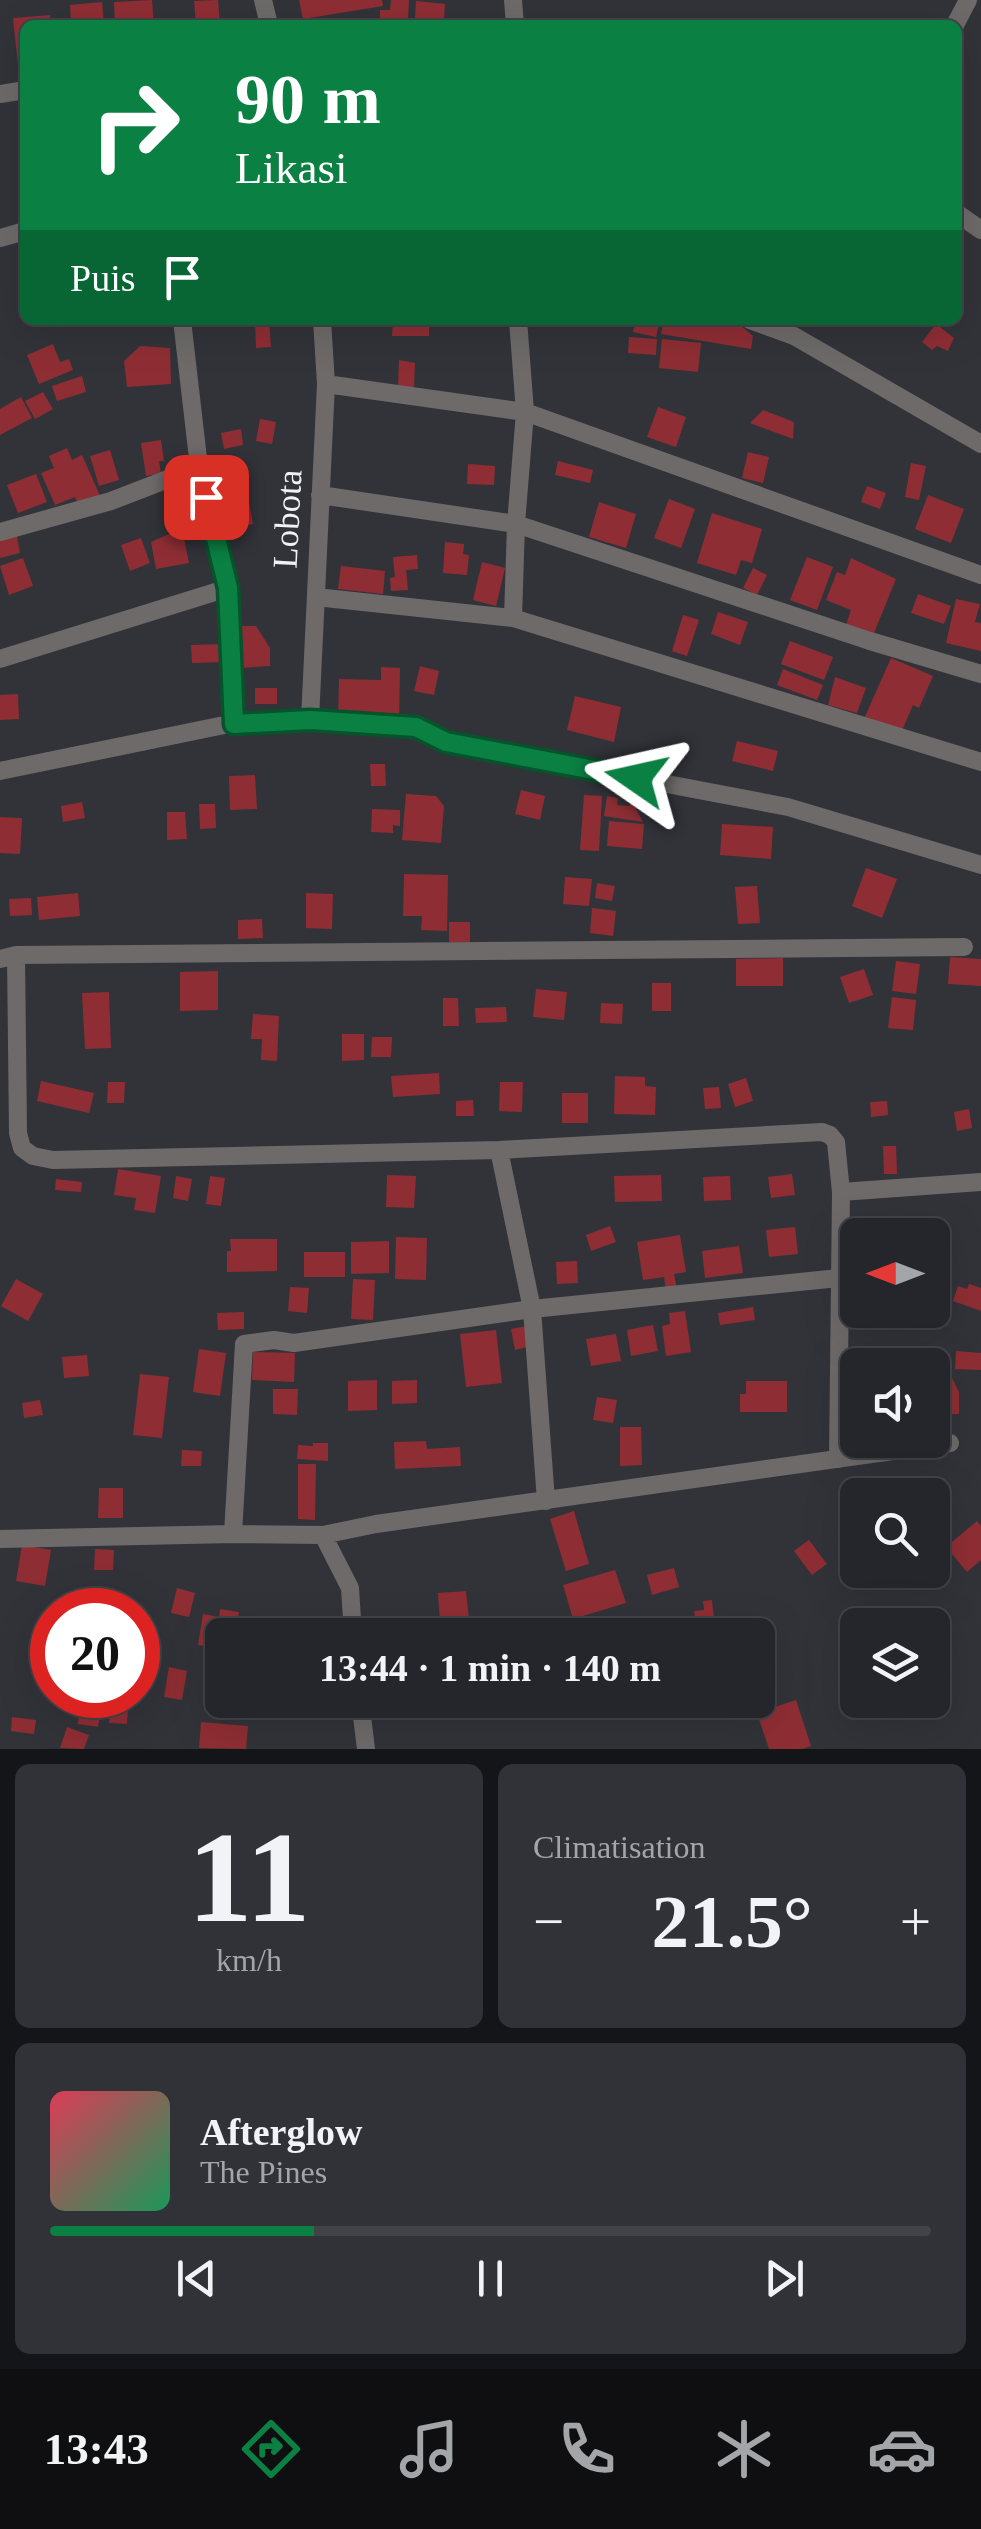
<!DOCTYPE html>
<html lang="fr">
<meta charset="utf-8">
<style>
body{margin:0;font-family:Georgia,serif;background:#313237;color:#f1f3f6;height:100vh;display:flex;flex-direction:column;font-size:38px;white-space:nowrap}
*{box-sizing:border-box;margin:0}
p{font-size:32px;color:#a3a5a9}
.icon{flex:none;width:55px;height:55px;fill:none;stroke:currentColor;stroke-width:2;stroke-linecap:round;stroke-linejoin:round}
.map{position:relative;height:1749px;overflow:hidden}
.side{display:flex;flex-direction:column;gap:15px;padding:15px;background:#141518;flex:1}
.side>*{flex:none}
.top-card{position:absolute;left:20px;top:20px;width:942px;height:305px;border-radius:15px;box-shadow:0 10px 40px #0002,0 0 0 2px #424347;background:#0b8043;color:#fff;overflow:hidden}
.needle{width:65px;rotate:270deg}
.fabs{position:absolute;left:840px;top:1218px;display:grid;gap:20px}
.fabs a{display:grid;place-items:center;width:110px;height:110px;border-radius:15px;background:#25262b;box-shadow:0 10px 40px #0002,0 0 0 2px #424347;font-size:50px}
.speed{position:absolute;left:30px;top:1588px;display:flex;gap:20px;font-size:50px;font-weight:700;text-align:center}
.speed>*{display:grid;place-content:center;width:130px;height:130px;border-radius:50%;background:#25262b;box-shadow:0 10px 40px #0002,0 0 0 2px #424347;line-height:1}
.speed .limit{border:15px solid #d22;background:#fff;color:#111}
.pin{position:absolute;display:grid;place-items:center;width:85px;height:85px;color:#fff;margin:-42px;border-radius:20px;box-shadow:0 5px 15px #0006}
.me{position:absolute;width:110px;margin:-55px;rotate:281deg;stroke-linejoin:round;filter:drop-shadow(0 0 8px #0008)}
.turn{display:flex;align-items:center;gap:35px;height:210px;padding:0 50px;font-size:45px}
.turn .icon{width:130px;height:130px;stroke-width:2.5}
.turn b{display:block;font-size:70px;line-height:85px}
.then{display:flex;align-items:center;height:95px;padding:0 50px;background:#0003;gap:20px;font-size:38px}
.big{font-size:75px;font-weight:700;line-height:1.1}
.side .card{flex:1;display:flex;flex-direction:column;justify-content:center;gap:15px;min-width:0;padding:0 35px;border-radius:15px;background:#313237}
.side .dial{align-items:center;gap:0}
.dial b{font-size:130px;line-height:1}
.song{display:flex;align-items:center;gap:30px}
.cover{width:120px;height:120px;border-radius:15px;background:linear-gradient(135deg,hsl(350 70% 55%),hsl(150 70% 35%))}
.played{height:10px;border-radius:5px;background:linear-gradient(90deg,#0b8043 30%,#424347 30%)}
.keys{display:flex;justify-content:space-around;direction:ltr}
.heat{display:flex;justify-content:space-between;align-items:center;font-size:55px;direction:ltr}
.side .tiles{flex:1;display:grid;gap:15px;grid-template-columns:1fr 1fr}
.card:last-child{grid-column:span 2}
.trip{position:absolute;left:205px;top:1618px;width:570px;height:100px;border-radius:15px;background:#25262b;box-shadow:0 10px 40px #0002,0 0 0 2px #424347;font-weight:700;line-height:100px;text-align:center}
.tabs{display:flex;height:160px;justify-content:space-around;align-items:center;background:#0f0f11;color:#a3a5a9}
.tabs .icon{width:70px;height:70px}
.tabs .selected{color:#0b8043}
.tabs b{font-size:45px;color:#f1f3f6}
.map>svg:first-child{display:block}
.building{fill:#8e2e34}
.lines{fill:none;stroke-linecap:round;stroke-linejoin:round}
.service{stroke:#6e6a6a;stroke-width:18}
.route-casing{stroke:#07532c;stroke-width:25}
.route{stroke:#0b8043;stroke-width:18}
.labels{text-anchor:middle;stroke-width:9;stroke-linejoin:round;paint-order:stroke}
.street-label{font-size:35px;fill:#f0f1f6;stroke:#313339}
</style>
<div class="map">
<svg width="981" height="1749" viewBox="0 0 981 1749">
<rect width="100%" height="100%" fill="#313339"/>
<path class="building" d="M 152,0 L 154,25 L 115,25 L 114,2 Z
M 218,0 L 220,25 L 196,25 L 194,1 Z
M 299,0 L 382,0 L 383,6 L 303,19 Z
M 391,0 L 409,0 L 408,19 L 380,18 L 380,10 L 390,10 Z
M 416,1 L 445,4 L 444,20 L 415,18 Z
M 102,2 L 104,25 L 71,25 L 70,5 Z
M 50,15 L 51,25 L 25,25 L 25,83 L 20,84 L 13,18 Z
M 255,320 L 269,320 L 271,347 L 256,348 Z
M 393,320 L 429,320 L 429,336 L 392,336 Z
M 636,320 L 660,320 L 656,337 L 633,332 Z
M 664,320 L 718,320 L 739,324 L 753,336 L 751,349 L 661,334 Z
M 936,324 L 954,338 L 948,351 L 937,346 L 932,350 L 922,342 Z
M 629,337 L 657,339 L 656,355 L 628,353 Z
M 662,339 L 701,343 L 698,372 L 659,368 Z
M 53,344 L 60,362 L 69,359 L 73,370 L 39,384 L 27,355 Z
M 140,346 L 170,348 L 171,384 L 127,387 L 124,361 Z
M 399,360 L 415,363 L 414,388 L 398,388 Z
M 82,376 L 86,392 L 57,401 L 52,386 Z
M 43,392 L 53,409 L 35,419 L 25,401 Z
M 21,397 L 32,418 L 0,435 L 0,409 Z
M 658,407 L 686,417 L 676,447 L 647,437 Z
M 763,410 L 794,422 L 793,439 L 750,423 Z
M 260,419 L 276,422 L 272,444 L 256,441 Z
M 241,429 L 243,445 L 224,449 L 221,433 Z
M 161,440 L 164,461 L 159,461 L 161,473 L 146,476 L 141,443 Z
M 67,448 L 72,460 L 82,455 L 101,498 L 79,507 L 75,497 L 55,505 L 41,473 L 54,468 L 49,456 Z
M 110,450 L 119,480 L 99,486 L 90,456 Z
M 748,452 L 769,457 L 763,483 L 742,478 Z
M 558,461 L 593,470 L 590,483 L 555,475 Z
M 911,463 L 926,466 L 919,500 L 905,497 Z
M 468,464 L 495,466 L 494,485 L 467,484 Z
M 36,474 L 47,502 L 18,513 L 7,485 Z
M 867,486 L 886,493 L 880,509 L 861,502 Z
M 246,487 L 253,524 L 218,530 L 211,493 Z
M 928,495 L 964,509 L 951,543 L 915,529 Z
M 669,499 L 695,509 L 681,548 L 654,538 Z
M 599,502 L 636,514 L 626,548 L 589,537 Z
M 712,513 L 762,529 L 752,563 L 741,560 L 736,575 L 697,563 Z
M 182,528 L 189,563 L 156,569 L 151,542 Z
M 16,532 L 20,553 L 0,558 L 0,536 Z
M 141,538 L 150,563 L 130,571 L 121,545 Z
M 445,542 L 464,544 L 463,554 L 469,555 L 467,575 L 443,573 Z
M 417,555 L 418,569 L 406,570 L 408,590 L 391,591 L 390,578 L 395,577 L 393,557 Z
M 807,557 L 833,567 L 817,610 L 790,600 Z
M 23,558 L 33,586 L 9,595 L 0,566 Z
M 851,558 L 896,579 L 874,633 L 846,625 L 851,610 L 826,600 L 837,572 L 845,575 Z
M 482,562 L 505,568 L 496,606 L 473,600 Z
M 341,566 L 385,571 L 383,594 L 338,589 Z
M 753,568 L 767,575 L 757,595 L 743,588 Z
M 918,594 L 951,606 L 944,624 L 911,613 Z
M 956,599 L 980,604 L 975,622 L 981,623 L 981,651 L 946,643 Z
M 718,612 L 748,622 L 740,645 L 711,634 Z
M 683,615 L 699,620 L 687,656 L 672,651 Z
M 238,626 L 256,626 L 270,648 L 270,666 L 239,668 Z
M 790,641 L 833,657 L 824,680 L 781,664 Z
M 222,644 L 223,662 L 192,663 L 191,645 Z
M 891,658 L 933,676 L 919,708 L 913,705 L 900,735 L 864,719 Z
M 420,666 L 439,671 L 434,695 L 414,691 Z
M 381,667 L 400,668 L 399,723 L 338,721 L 339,679 L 381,680 Z
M 783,669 L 823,685 L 817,700 L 777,685 Z
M 835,677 L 866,688 L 857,713 L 828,705 Z
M 255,688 L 277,688 L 277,704 L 255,704 Z
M 18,694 L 19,719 L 0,720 L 0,695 Z
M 575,696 L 621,707 L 614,742 L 567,730 Z
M 737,741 L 778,751 L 773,771 L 732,761 Z
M 370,764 L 385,764 L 386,786 L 371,786 Z
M 255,775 L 257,809 L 230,810 L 229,776 Z
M 521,790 L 545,796 L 540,820 L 515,814 Z
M 406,794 L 436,796 L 444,806 L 441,843 L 402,840 Z
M 584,795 L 602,796 L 599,851 L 580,850 Z
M 607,796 L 618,798 L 617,805 L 629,806 L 632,802 L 643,822 L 604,816 Z
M 82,802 L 85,818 L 63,822 L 61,806 Z
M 199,804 L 215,804 L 216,828 L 200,829 Z
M 372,809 L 400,810 L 400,826 L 393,825 L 393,833 L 371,832 Z
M 167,812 L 185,812 L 187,839 L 167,840 Z
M 0,817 L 22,818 L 20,854 L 0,853 Z
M 609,821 L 644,824 L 642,849 L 607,846 Z
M 722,824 L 773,827 L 771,859 L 720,855 Z
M 866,868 L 897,879 L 882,918 L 852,906 Z
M 404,874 L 448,875 L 447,931 L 421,930 L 422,916 L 403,916 Z
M 565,877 L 592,879 L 589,906 L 563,904 Z
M 597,883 L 615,886 L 612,901 L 595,898 Z
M 757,886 L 760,923 L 738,924 L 735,887 Z
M 78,893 L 80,916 L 39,920 L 37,897 Z
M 306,893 L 333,894 L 332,929 L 306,928 Z
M 31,898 L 32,915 L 10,916 L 9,899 Z
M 592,908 L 616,911 L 613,936 L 590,933 Z
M 262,919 L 263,938 L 238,939 L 238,920 Z
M 449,922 L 470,922 L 470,942 L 449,942 Z
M 950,957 L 981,959 L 981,986 L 948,984 Z
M 783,958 L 783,986 L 736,986 L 736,959 Z
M 896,961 L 920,964 L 916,994 L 892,991 Z
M 864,969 L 873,995 L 849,1003 L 840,977 Z
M 218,971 L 218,1010 L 180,1011 L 180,972 Z
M 652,983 L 671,983 L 671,1011 L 652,1011 Z
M 536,989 L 567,992 L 564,1020 L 533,1017 Z
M 109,992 L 111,1048 L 85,1049 L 82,993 Z
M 892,997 L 916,1000 L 913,1030 L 888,1028 Z
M 443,998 L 458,998 L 459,1026 L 443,1026 Z
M 601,1003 L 623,1004 L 622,1024 L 600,1023 Z
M 506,1007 L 507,1022 L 476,1023 L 475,1008 Z
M 253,1014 L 279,1016 L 277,1061 L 261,1060 L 262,1039 L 251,1039 Z
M 342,1034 L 364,1034 L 364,1060 L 342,1061 Z
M 372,1037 L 392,1037 L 391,1057 L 371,1057 Z
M 439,1073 L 440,1094 L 393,1097 L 391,1076 Z
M 615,1076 L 645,1077 L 645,1086 L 656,1087 L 655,1115 L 614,1114 Z
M 746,1078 L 753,1101 L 735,1107 L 728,1084 Z
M 41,1081 L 94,1093 L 89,1113 L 37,1101 Z
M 108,1082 L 125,1082 L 124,1103 L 107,1103 Z
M 500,1082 L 523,1082 L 522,1112 L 499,1111 Z
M 719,1087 L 721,1108 L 705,1109 L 703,1088 Z
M 562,1093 L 588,1093 L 588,1123 L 562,1123 Z
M 473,1100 L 474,1116 L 456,1116 L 456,1101 Z
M 887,1101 L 888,1115 L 871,1117 L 870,1102 Z
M 969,1109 L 972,1128 L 957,1131 L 954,1112 Z
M 883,1146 L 896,1146 L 897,1174 L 884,1174 Z
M 118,1169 L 161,1176 L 155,1213 L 134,1210 L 136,1198 L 114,1195 Z
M 792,1174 L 795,1195 L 771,1198 L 768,1177 Z
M 387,1175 L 416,1176 L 414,1208 L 386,1207 Z
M 661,1175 L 662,1201 L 615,1202 L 614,1176 Z
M 176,1176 L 192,1179 L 188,1201 L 173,1198 Z
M 210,1176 L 225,1178 L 221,1206 L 206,1204 Z
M 730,1176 L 731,1200 L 704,1201 L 703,1177 Z
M 56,1179 L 82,1182 L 81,1192 L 55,1190 Z
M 898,1217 L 901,1235 L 867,1235 L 865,1222 Z
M 610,1226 L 616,1242 L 591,1251 L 586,1235 Z
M 795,1227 L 798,1254 L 769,1257 L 766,1230 Z
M 680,1235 L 686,1272 L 674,1274 L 677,1289 L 666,1290 L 664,1277 L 643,1280 L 637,1242 Z
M 396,1237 L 427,1238 L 426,1280 L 395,1279 Z
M 230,1239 L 277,1239 L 277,1271 L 227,1272 L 227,1251 L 231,1251 Z
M 389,1241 L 389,1273 L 351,1274 L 351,1242 Z
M 739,1246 L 743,1273 L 705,1278 L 702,1251 Z
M 304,1252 L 345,1252 L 345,1277 L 304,1277 Z
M 577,1261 L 578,1283 L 557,1284 L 556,1262 Z
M 16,1279 L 43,1294 L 28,1321 L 1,1306 Z
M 353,1279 L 375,1280 L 373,1320 L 351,1319 Z
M 969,1284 L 981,1288 L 981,1311 L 953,1301 L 958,1286 L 967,1289 Z
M 290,1287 L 309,1288 L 307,1313 L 288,1311 Z
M 753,1307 L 755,1320 L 720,1325 L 718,1313 Z
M 858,1310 L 892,1310 L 891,1325 L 858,1323 Z
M 685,1311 L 691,1352 L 666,1356 L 662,1326 L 670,1324 L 669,1313 Z
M 244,1312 L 244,1329 L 218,1330 L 217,1313 Z
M 653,1325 L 658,1351 L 631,1356 L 627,1330 Z
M 527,1326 L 531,1346 L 515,1350 L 511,1329 Z
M 496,1330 L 502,1383 L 466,1387 L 460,1334 Z
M 616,1334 L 621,1361 L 591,1366 L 586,1339 Z
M 199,1349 L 226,1353 L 220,1396 L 193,1392 Z
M 956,1351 L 981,1353 L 981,1370 L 955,1369 Z
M 253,1352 L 295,1353 L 294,1382 L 252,1380 Z
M 87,1355 L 89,1376 L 64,1378 L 62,1357 Z
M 932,1372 L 949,1372 L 959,1392 L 959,1414 L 932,1414 Z
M 140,1374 L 169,1377 L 162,1438 L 133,1435 Z
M 377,1380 L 377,1410 L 348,1411 L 348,1381 Z
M 417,1380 L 417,1403 L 392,1404 L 392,1381 Z
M 746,1381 L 787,1381 L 787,1412 L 740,1412 L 740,1394 L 746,1394 Z
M 273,1389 L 298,1389 L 297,1415 L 273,1414 Z
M 597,1397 L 617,1400 L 613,1423 L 593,1420 Z
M 40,1400 L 43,1415 L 24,1418 L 22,1403 Z
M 620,1427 L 641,1427 L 642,1465 L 620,1466 Z
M 426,1441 L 427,1449 L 460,1447 L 461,1466 L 395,1469 L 394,1442 Z
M 313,1443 L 328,1443 L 328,1461 L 297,1459 L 298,1445 L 313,1446 Z
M 182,1450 L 202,1451 L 201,1466 L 181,1466 Z
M 298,1464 L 316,1464 L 315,1520 L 298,1519 Z
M 99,1488 L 123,1488 L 123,1518 L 98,1518 Z
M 574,1511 L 589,1564 L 566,1571 L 550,1519 Z
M 977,1521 L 981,1526 L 981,1560 L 967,1572 L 946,1547 Z
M 809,1540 L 827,1564 L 812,1575 L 794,1551 Z
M 22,1545 L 51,1550 L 45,1586 L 16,1581 Z
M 95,1549 L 114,1550 L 113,1570 L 94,1570 Z
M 674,1568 L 679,1587 L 652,1595 L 647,1575 Z
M 615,1570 L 626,1603 L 573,1619 L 563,1585 Z
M 177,1588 L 195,1593 L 189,1617 L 171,1613 Z
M 466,1591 L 469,1619 L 440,1622 L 438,1593 Z
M 712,1600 L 714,1618 L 695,1620 L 694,1611 L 704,1610 L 703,1601 Z
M 220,1609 L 239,1612 L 235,1635 L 222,1635 L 222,1649 L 198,1645 L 203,1614 L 219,1617 Z
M 686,1617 L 694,1635 L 664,1635 L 661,1628 Z
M 169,1667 L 187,1671 L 182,1700 L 164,1697 Z
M 796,1700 L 811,1746 L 802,1749 L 769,1749 L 757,1713 Z
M 80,1706 L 101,1709 L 98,1727 L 78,1724 Z
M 110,1706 L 128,1707 L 127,1724 L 109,1723 Z
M 12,1717 L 36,1720 L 34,1734 L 11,1731 Z
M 201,1722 L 248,1726 L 246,1749 L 199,1748 Z
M 67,1727 L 89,1735 L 84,1749 L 60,1748 Z"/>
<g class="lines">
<path class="service" d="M 263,0 L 269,25
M 513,0 L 515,25
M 955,25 L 968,0
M 0,94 L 25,90
M 958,214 L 981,230
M 0,238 L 25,231
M 182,320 L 199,467 L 228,588 L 234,723
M 750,320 L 794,336 L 981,444
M 326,384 L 525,412 L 981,575
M 320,495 L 516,524 L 870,641 L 981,674
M 0,532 L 111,501 L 199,467
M 316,597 L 513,618 L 981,762
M 513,618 L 516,524 L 525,412 L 518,320
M 0,659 L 228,588
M 310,720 L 326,384 L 322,320
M 0,771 L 234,723 L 310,720 L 416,727 L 446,742 L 788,807 L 981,865
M 16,955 L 18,1133 L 22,1148 L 33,1156 L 53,1160 L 499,1150 L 822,1132 L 830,1135 L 836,1142 L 841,1192 L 838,1459
M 0,959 L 16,955 L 964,947
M 499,1150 L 532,1309 L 546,1501
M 841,1192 L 981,1182
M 233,1534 L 244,1344 L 274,1340 L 294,1343 L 532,1309 L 839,1278
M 323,1535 L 350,1588 L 353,1635
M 0,1539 L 233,1534 L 323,1535 L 376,1524 L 950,1443
M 360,1700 L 366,1749"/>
</g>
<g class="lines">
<defs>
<path id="route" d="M 206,497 L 228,588 L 234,724 L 310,720 L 416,727 L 446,742 L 636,778"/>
</defs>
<use href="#route" class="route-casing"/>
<use href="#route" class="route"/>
</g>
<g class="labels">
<g class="street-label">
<text transform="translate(287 519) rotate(-87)" y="12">Lobota</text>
</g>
</g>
</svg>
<div class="fabs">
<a><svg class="needle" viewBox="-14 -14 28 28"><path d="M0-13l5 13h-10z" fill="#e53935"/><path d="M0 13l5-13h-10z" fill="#a3a5a9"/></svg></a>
<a><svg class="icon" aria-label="sound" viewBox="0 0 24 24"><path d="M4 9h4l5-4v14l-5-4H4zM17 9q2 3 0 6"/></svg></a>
<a><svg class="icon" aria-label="search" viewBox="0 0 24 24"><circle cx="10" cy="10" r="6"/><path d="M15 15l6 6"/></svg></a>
<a><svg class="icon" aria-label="layers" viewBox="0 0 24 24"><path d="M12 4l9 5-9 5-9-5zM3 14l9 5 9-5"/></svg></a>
</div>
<div class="speed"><div class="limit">20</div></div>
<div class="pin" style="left:206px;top:497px;background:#d93025"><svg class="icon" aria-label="arrive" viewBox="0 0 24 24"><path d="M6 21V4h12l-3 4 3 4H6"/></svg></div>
<svg class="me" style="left:636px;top:778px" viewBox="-20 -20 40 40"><path d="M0-17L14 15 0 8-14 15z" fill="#0b8043" stroke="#fff" stroke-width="4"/></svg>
<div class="trip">13:44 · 1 min · 140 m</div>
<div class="top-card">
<div class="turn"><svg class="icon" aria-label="right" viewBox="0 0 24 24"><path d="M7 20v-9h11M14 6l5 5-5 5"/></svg><div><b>90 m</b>Likasi</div></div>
<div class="then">Puis<svg class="icon" aria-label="arrive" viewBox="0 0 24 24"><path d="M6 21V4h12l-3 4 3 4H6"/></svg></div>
</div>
</div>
<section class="side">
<div class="tiles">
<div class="card dial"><b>11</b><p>km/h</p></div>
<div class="card"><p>Climatisation</p>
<div class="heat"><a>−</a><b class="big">21.5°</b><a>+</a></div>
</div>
<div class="card">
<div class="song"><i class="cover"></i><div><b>Afterglow</b><p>The Pines</p></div></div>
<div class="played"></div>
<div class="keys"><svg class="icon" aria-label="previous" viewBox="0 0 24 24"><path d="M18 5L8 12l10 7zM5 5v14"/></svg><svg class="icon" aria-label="pause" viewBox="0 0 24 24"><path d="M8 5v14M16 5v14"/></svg><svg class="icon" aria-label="next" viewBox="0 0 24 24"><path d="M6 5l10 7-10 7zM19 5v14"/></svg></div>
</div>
</div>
</section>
<nav class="tabs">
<b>13:43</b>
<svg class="icon selected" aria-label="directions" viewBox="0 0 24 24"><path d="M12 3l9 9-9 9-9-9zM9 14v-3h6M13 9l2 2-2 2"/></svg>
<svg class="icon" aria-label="music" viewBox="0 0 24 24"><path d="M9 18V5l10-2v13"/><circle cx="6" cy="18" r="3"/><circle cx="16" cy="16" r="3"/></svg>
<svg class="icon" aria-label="phone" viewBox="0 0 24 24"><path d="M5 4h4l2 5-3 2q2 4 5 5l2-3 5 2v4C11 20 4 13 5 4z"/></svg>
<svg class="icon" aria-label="climate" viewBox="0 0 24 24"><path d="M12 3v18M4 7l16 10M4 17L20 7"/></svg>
<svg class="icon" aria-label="car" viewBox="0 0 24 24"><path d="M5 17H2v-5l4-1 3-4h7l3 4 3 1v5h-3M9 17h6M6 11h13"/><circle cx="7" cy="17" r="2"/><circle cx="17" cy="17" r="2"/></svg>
</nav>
